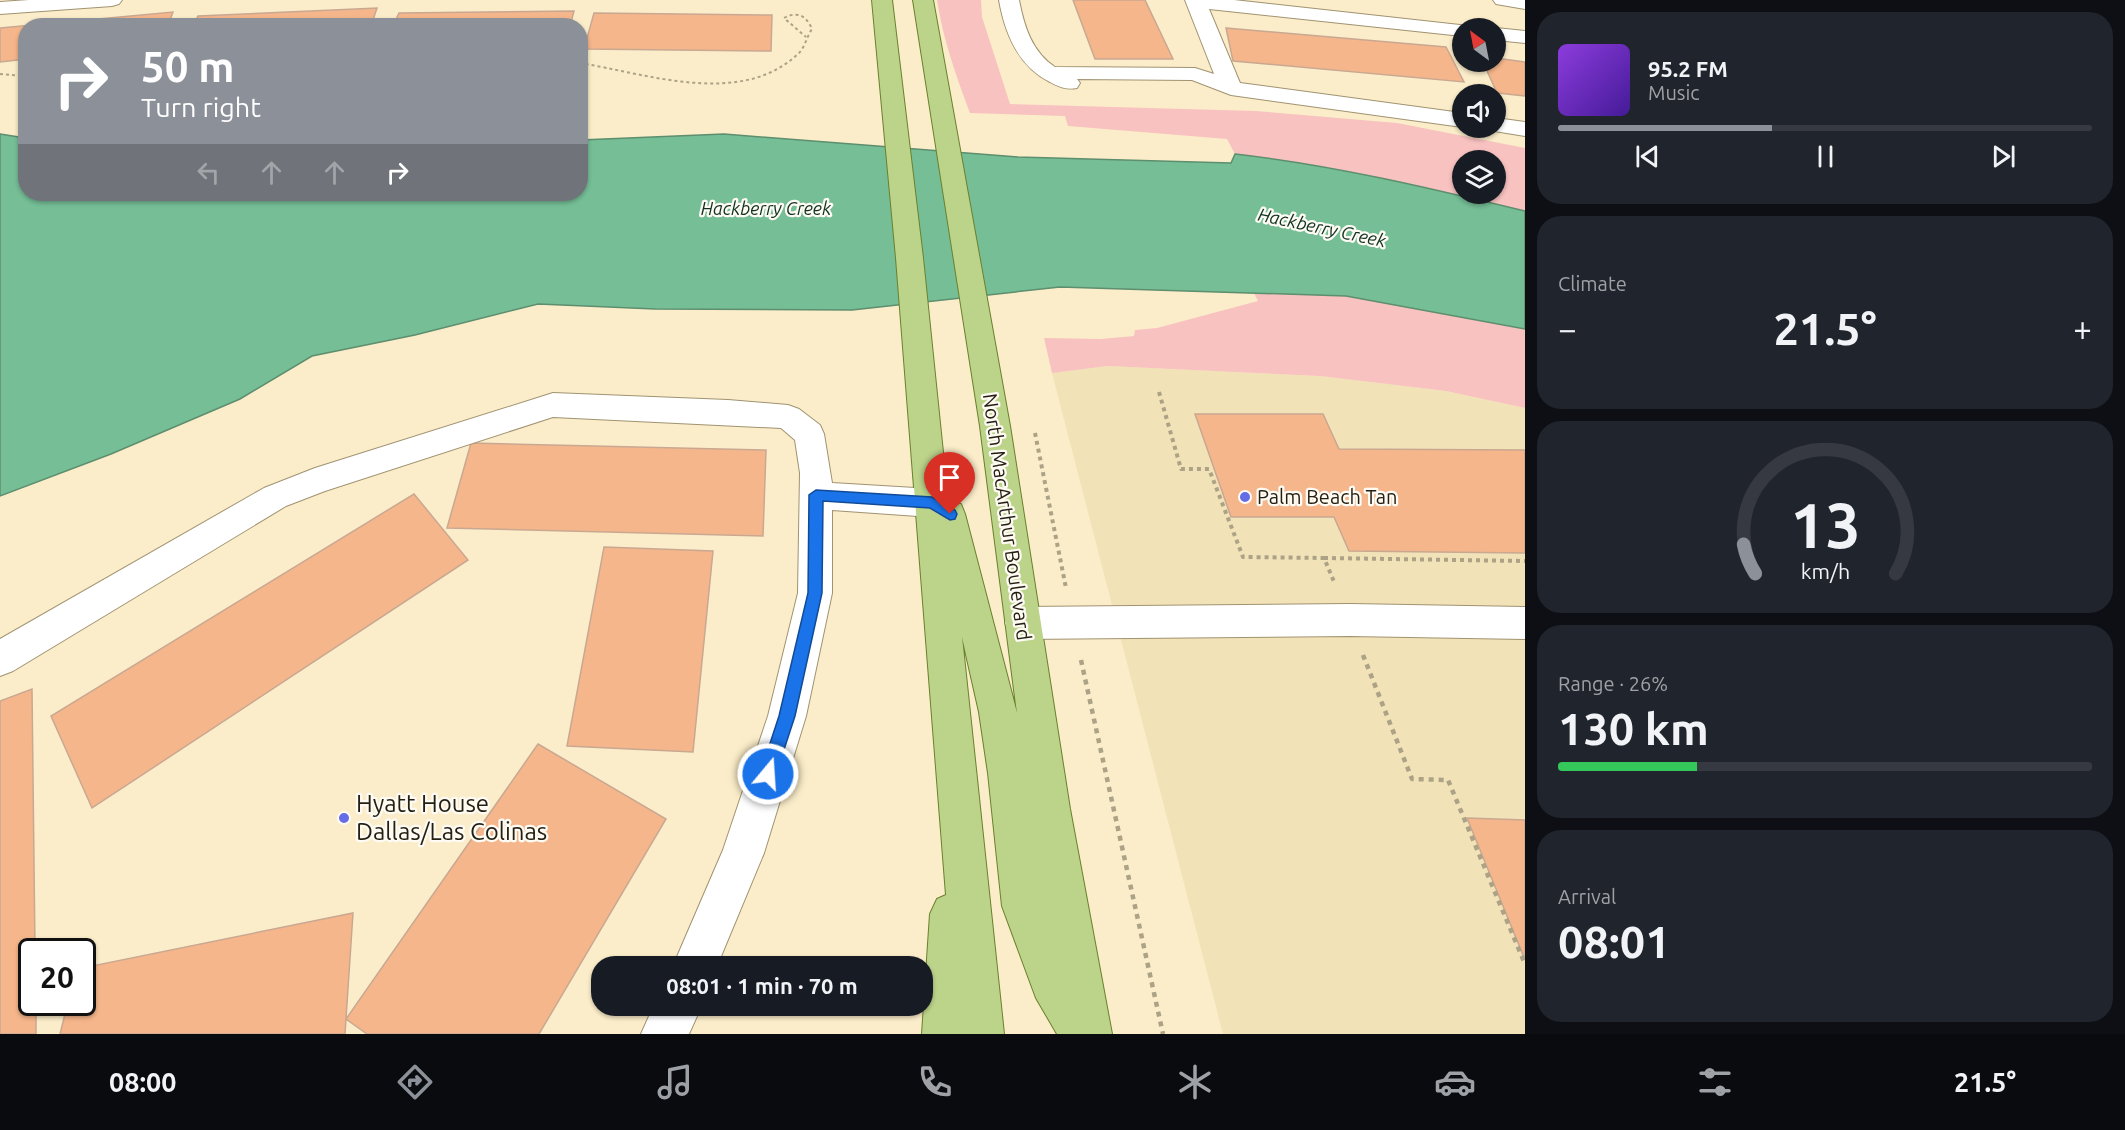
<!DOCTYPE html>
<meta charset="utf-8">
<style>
body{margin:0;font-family:Ubuntu,sans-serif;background:#20242c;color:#f1f3f6;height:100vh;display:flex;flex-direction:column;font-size:22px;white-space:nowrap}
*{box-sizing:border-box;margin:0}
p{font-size:20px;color:#9ea1a6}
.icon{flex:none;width:33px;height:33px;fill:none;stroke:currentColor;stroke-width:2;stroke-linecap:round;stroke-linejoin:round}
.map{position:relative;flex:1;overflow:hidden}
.panel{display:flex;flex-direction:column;gap:12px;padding:12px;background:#0d0f14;width:600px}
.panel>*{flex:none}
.hud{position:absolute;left:18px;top:18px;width:570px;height:183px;border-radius:24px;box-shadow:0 2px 4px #0004;background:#8c9099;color:#fff;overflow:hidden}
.needle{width:39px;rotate:328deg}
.controls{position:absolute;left:1452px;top:18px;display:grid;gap:12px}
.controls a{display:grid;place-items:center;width:54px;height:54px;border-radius:50%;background:#171b24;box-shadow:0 2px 4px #0004;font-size:30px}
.speed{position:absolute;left:18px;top:938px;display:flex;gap:12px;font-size:30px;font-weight:700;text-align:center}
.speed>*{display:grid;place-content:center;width:78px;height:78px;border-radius:50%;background:#171b24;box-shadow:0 2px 4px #0004;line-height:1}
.speed .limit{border:3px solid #111;border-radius:9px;background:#fff;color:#111}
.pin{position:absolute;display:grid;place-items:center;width:51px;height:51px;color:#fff;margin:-62px -26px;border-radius:50% 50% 50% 0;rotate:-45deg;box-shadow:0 0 6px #0007}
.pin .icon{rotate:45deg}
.me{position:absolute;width:66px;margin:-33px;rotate:18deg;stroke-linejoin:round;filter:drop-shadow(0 0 4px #0008)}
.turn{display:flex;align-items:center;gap:21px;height:126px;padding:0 24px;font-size:27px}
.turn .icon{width:78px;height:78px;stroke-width:2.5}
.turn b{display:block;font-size:42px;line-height:51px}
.lanes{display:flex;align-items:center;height:57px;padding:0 24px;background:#0003;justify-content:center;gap:30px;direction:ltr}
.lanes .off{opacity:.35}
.big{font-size:45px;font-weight:700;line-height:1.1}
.panel .tile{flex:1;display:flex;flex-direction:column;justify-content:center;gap:9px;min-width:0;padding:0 21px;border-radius:24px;background:#20242c}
.panel .dial{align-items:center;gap:0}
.dial svg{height:156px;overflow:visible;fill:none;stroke:#363941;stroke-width:7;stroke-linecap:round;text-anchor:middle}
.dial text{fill:#f1f3f6;stroke:none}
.song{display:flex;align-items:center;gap:18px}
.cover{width:72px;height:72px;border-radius:9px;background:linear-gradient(135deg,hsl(270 70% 55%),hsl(260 70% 35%))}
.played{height:6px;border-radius:3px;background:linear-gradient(90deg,#8c9099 40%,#363941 40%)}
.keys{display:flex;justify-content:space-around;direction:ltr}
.heat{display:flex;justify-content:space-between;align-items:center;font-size:33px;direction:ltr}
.charge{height:9px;border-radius:4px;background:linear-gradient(90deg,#34c759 26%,#363941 0)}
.trip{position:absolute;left:591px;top:956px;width:342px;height:60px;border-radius:24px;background:#171b24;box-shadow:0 2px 4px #0004;font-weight:700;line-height:60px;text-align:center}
.tab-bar{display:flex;height:96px;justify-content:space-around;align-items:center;background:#090b0e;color:#9ea1a6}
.tab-bar .icon{width:42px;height:42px}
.tab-bar .selected{color:#8c9099}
.tab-bar b{font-size:27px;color:#f1f3f6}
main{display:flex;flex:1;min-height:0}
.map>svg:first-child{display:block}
.built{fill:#f2e2b7}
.green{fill:#f8c2c0;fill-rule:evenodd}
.water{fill:#75be96;stroke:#5d8e6e;stroke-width:1.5}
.building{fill:#f6b68b;stroke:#c9a892;stroke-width:1.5}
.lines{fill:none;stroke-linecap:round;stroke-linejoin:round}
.minor-casing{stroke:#a09371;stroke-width:2}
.major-casing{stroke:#6a802d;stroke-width:2}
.path-far2{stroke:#aca286;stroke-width:2;stroke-dasharray:3 3;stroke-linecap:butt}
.path-far1{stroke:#aca286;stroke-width:4;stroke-dasharray:4 4;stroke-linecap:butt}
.path{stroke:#aca286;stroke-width:4.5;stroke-dasharray:5 5;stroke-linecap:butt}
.minor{fill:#fff;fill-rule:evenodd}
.major{fill:#bcd38a;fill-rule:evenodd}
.route{fill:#1a73e8;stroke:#114b97;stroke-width:1.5}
.poi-dot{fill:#656ce5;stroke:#fefbf4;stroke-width:2}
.labels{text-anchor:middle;stroke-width:4.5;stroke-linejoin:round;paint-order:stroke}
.far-water-label{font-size:18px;font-style:italic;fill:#113221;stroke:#fefbf4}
.poi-label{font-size:20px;fill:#241f11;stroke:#fefbf4;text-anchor:start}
.street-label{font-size:20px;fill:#241f11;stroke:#fefbf4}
.near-poi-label{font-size:24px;fill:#241f11;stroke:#fefbf4;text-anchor:start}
</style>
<main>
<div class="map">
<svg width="1525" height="1034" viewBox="0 0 1525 1034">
<rect width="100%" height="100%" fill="#fbedc9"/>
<path class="built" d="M 1108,366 L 1320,376 L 1446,391 L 1525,408 L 1525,1034 L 1223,1034 L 1052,373 Z"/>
<path class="green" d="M 937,0 L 981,0 L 982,17 L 1010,104 L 1256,111 L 1397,123 L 1525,148 L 1525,211 C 1429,188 1333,165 1235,154 L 1227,139 L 1068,126 L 1065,116 L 970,113 C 956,76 943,39 937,0 ZM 1462,160 L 1496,160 L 1496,194 L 1462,194 Z
M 1254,293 L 1346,296 L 1525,329 L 1525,408 L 1446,391 L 1320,376 L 1108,366 L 1052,373 L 1044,338 L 1101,339 L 1134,336 L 1135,330 L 1157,328 L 1258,301 Z"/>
<path class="water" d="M 0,134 L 25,138 L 26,194 L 580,194 L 581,140 L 724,134 L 1018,157 L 1231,163 L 1235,154 C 1333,165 1429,188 1525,211 L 1525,329 L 1346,296 L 1060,287 L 852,310 L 655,309 L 538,304 L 415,335 L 312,356 L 240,399 L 111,454 L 0,496 Z"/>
<path class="building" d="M 1073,0 L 1145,0 L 1173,59 L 1095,59 Z
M 377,8 L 371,26 L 193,26 L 198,16 Z
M 574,11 L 570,26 L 393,26 L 399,13 Z
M 173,12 L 168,26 L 26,26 L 26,59 L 0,62 L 0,28 Z
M 594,13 L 772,15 L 771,51 L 584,49 Z
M 1226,28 L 1446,47 L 1464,82 L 1233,61 Z
M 1496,58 L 1525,62 L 1525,96 L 1497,93 L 1483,62 L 1496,62 Z
M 1195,414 L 1323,414 L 1339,449 L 1525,450 L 1525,553 L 1349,551 L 1334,517 L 1231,517 Z
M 471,443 L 766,450 L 763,536 L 447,528 Z
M 414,494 L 468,560 L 92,808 L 51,716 Z
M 604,547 L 713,551 L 693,752 L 567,746 Z
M 32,689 L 35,951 L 32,951 L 32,1002 L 36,1002 L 36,1034 L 0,1034 L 0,701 Z
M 538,744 L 666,819 L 539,1034 L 367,1034 L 346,1019 Z
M 1467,818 L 1525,820 L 1525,960 Z
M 353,913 L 345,1034 L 60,1034 L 68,1002 L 82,1002 L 82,968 Z"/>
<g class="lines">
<defs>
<path id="minor" d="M 29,0 L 122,0 L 119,4 L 112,6 L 0,14 L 0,2 Z
M 999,0 L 1019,0 C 1024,26 1032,52 1055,67 L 1195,68 L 1214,74 L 1185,0 L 1234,0 L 1469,26 L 1471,28 L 1462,28 L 1462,36 L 1209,9 L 1240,83 L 1462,113 L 1462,127 L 1231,95 L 1192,80 L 1077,79 L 1080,83 L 1077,88 C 1066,90 1059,87 1050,82 C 1018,66 1005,34 999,0 Z
M 1493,0 L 1525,0 L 1525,9 L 1496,4 Z
M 1493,28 L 1496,28 L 1525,31 L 1525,43 L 1496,40 L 1496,28 Z
M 1496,118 L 1525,122 L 1525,136 L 1488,130 L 1486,128 L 1496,128 Z
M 553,393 L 728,400 L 788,405 L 799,409 L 820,425 L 824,434 L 832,483 L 932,489 L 944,493 L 948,503 L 944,513 L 932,517 L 832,510 L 832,593 L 806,716 L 764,853 L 717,966 L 673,966 L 723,850 L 768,716 L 798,593 L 800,473 L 795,440 L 781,428 L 553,417 L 325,491 L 286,506 L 13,671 L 0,676 L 0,639 L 264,488 L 315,468 Z
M 1350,604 L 1525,607 L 1525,639 L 1350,636 L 1023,639 L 1010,634 L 1005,623 L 1010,612 L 1023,607 Z
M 654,1005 L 702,1005 L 689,1034 L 641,1034 Z"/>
<path id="major" d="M 872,0 L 892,0 L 923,258 L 948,501 L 961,504 L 965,514 L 1017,713 L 980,426 L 913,0 L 933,0 L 1010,426 L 1070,809 L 1112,1034 L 1057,1034 L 1036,998 L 1002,906 L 988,773 L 979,712 L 962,637 L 1004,1034 L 922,1034 L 930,914 L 937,899 L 946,895 L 896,258 Z"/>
</defs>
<use href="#minor" class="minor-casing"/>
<use href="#major" class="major-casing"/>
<path class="path-far2" d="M 580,63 C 648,74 742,108 799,53 C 805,47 807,36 812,29 C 806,15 797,11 784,18 L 806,37
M 0,74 L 26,76"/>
<path class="path-far1" d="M 1159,392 L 1181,469 L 1209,469 L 1243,557 L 1324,558 L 1335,584
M 1035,433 L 1066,588
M 1324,558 L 1525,561"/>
<path class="path" d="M 1363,655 L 1412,779 L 1448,780 L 1525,964
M 1081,660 L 1163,1034"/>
<use href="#minor" class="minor"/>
<use href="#major" class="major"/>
</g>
<path class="route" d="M 816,490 L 932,497 L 955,510 L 957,514 L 955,519 L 950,520 L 930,508 L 823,501 L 822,593 L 795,716 L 776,774 L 774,780 L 768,783 L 762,780 L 760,774 L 779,716 L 808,593 L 809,495 Z"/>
<g class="poi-dot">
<circle cx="1245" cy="497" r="6"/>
<circle cx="344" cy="818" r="6"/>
</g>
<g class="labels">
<g class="far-water-label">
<text x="766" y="215">Hackberry Creek</text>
<text transform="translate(1322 228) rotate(12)" y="6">Hackberry Creek</text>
</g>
<g class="poi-label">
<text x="1257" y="504">Palm Beach Tan</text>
</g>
<g class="street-label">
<text transform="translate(1007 517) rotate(82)" y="7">North MacArthur Boulevard</text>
</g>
<g class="near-poi-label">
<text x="356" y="812">Hyatt House<tspan x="356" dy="28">Dallas/Las Colinas</tspan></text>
</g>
</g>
</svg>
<div class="controls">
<a><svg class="needle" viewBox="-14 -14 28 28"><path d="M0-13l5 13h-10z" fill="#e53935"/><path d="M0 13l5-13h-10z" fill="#9ea1a6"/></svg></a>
<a><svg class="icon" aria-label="sound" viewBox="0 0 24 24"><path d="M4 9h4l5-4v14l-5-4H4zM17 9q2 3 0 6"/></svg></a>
<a><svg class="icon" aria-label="layers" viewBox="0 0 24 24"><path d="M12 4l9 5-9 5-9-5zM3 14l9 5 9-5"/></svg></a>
</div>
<div class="speed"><div class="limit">20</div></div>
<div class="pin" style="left:950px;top:514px;background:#d93025"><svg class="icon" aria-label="arrive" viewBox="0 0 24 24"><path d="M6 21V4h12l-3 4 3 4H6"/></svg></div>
<svg class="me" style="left:768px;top:774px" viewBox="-20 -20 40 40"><circle r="17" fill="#1a73e8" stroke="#fff" stroke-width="3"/><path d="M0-11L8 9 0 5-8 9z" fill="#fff"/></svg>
<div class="trip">08:01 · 1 min · 70 m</div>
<div class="hud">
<div class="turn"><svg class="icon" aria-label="right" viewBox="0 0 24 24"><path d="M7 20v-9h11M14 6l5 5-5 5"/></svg><div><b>50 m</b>Turn right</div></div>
<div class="lanes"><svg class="icon off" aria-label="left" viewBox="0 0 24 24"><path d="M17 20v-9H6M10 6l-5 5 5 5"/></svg><svg class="icon off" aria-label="ahead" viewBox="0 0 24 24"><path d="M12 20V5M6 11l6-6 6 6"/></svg><svg class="icon off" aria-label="ahead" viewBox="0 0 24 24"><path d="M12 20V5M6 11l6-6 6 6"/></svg><svg class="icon" aria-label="right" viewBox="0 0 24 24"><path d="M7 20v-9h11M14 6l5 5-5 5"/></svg></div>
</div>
</div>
<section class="panel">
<div class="tile">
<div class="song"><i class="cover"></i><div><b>95.2 FM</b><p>Music</p></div></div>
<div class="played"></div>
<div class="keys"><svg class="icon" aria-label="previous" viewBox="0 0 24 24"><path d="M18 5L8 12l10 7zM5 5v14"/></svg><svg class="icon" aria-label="pause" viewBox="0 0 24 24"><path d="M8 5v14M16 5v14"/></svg><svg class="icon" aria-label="next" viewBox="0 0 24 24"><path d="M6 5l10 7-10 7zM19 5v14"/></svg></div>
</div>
<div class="tile"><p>Climate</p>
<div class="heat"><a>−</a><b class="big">21.5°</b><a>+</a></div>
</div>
<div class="tile dial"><svg viewBox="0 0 100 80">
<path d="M14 69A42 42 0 1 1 86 69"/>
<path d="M14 69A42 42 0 0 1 8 54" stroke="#8c9099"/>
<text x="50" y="56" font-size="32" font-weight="700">13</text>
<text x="50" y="72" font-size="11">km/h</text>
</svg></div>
<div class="tile"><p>Range · 26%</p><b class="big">130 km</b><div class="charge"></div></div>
<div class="tile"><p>Arrival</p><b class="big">08:01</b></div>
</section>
</main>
<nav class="tab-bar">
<b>08:00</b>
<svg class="icon selected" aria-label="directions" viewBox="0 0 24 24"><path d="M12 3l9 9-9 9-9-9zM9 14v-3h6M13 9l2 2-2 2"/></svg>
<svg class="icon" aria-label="music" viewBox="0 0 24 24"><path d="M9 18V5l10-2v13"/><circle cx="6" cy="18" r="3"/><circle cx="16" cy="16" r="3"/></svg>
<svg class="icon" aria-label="phone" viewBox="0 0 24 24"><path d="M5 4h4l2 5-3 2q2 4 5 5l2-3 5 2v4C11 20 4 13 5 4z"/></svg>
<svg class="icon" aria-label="climate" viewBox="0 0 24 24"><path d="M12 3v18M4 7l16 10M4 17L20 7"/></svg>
<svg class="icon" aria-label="car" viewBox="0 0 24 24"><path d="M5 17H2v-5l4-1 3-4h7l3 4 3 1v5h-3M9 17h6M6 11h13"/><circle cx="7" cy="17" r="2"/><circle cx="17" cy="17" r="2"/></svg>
<svg class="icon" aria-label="filters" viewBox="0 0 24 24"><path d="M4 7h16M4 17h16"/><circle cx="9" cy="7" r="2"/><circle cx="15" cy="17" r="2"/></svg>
<b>21.5°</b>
</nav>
